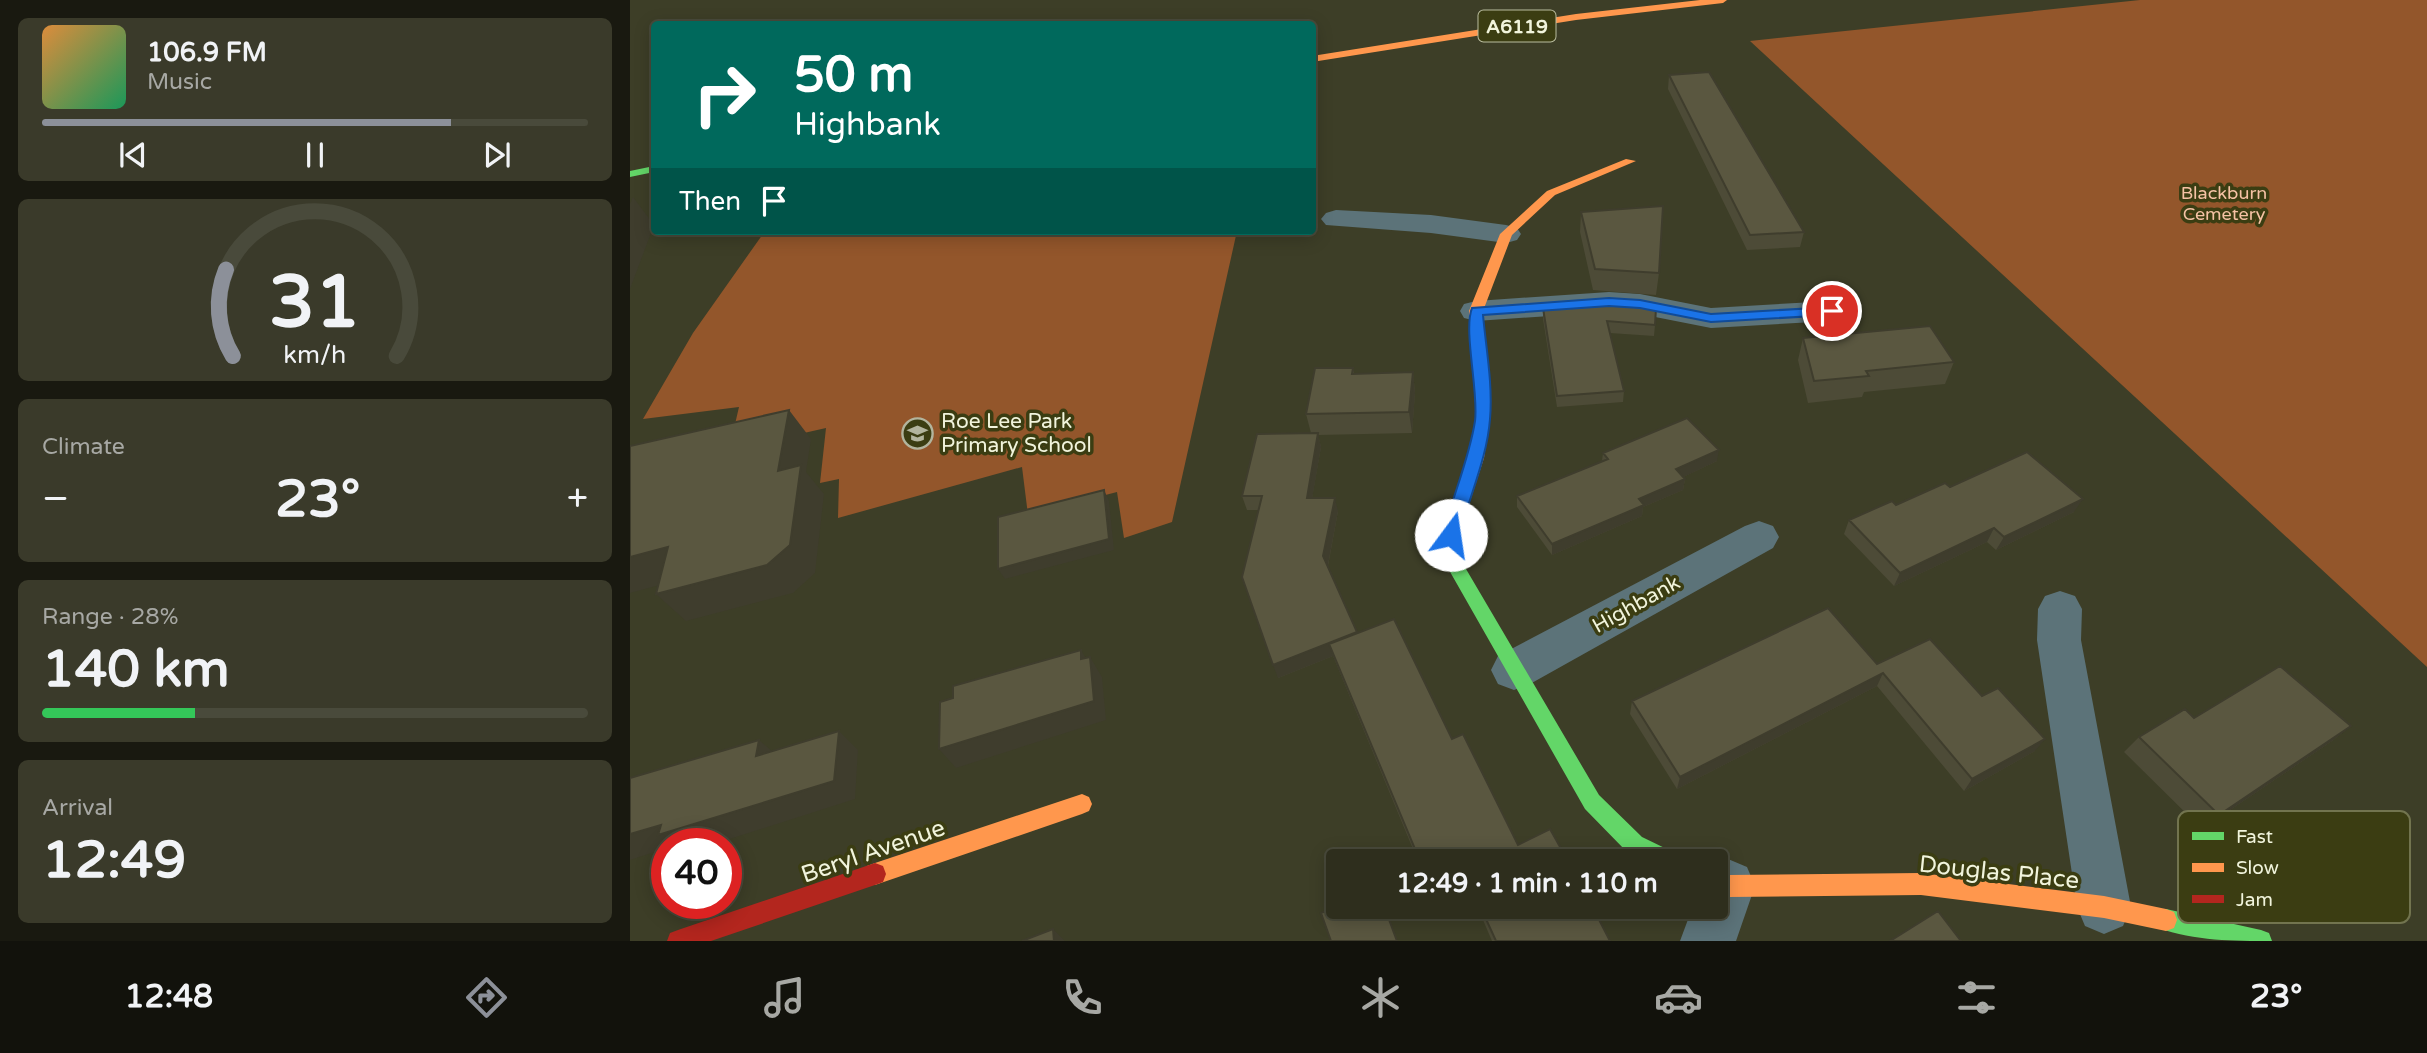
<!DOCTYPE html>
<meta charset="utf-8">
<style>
body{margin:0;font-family:"Varela Round",sans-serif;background:#3a3a2a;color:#f1f3f6;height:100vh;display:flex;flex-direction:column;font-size:26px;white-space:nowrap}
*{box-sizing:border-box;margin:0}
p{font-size:23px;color:#a7a8a4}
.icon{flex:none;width:38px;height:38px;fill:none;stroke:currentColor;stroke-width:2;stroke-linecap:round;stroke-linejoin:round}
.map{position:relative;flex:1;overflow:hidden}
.panel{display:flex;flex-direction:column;gap:18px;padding:18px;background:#191910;width:630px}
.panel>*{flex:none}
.guide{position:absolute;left:21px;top:21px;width:665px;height:214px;border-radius:7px;box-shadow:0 4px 18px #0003,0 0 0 2px #494a3b;background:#00695c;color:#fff;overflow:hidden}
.speed{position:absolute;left:21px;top:828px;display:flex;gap:14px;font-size:35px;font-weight:700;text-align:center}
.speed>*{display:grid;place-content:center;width:91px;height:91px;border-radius:50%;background:#2e2e1d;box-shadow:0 4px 18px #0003,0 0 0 2px #494a3b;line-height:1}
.speed .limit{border:10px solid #d22;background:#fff;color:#111}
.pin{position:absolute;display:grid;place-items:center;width:60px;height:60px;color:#fff;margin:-30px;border:4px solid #fff;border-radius:50%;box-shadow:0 2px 7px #0007}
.me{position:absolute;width:77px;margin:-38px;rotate:14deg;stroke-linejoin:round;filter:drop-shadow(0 0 5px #0008)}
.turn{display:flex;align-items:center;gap:24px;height:147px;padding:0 28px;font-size:32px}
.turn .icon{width:91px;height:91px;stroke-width:2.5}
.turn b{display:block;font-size:49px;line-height:60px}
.then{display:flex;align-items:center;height:66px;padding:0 28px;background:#0003;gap:14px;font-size:26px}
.big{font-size:52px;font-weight:700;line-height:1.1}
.panel .card{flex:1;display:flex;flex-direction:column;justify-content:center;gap:10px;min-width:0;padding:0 24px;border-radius:10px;background:#3a3a2a}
.panel .dial{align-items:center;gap:0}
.dial svg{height:182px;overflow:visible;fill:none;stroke:#494a3b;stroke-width:7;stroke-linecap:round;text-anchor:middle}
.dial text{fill:#f1f3f6;stroke:none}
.song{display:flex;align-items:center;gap:21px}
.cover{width:84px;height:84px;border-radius:10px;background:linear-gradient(135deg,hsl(30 70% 55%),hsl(150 70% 35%))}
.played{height:7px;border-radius:4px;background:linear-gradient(90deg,#8c9099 75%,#494a3b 75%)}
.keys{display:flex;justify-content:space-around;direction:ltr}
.heat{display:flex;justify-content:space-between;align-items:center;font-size:38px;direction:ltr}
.charge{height:10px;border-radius:5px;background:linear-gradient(90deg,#34c759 28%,#494a3b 0)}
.trip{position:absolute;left:696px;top:849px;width:402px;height:70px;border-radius:7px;background:#2e2e1d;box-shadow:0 4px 18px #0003,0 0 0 2px #494a3b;font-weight:700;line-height:70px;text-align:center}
.menu{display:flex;height:112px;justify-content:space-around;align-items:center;background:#12120c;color:#a7a8a4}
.menu .icon{width:49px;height:49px}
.menu .current{color:#8c9099}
.menu b{font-size:32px;color:#f1f3f6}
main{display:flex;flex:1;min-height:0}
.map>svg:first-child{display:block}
.green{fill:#93562b}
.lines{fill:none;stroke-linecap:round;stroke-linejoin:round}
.street{fill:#5c7379;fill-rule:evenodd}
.fast{fill:#63d668;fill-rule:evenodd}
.slow{fill:#ff974d;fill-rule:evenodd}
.jam{fill:#b3261e;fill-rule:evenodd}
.wall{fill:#4d4b37}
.shaded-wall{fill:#3f3d2d}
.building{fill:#5a5740;stroke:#3f3d2d;stroke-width:2}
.route{fill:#1a73e8;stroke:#114b97;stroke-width:2}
.labels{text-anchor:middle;stroke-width:7;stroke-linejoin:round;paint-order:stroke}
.far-park-label{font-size:18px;fill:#f5c2a4;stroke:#3b3d12}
.shield{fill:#3b3d12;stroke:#babd9f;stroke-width:2}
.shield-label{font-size:19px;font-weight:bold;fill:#f1f4dc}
.poi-label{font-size:21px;fill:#f1f4dc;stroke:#3b3d12;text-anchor:start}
.street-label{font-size:21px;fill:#f1f4dc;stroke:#3b3d12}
.near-street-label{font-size:24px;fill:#f1f4dc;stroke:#3b3d12}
.key{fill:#3b3d12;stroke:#72744f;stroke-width:2}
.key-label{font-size:19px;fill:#f1f4dc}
</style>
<main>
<section class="panel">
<div class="card">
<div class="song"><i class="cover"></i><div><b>106.9 FM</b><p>Music</p></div></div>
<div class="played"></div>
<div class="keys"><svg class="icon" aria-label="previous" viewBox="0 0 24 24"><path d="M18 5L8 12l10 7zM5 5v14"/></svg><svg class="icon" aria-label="pause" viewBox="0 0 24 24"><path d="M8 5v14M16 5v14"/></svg><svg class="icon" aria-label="next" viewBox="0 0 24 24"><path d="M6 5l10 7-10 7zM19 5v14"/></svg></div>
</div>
<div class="card dial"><svg viewBox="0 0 100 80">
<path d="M14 69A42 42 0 1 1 86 69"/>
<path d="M14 69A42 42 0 0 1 11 31" stroke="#8c9099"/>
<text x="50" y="56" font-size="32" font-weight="700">31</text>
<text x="50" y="72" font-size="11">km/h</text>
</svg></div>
<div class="card"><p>Climate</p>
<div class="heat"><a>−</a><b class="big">23°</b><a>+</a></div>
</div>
<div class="card"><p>Range · 28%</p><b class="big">140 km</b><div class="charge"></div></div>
<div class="card"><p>Arrival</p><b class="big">12:49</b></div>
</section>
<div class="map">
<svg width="1797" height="941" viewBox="0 0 1797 941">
<rect width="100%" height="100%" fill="#3d3e27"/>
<path class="green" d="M 1510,0 L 1797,0 L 1797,667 L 1120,41 Z
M 135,231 L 607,231 L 542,522 L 494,538 L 487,492 L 398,515 L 392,467 L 208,518 L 209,479 L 190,483 L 196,428 L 99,450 L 109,407 L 13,419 L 63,333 Z"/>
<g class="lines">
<path class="street" d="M 706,210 L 801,215 L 876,225 L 887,228 L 891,234 L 887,240 L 876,243 L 801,233 L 696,225 L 691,219 L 696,213 Z
M 979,292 L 1010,294 L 1081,308 L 1202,301 L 1214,304 L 1218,311 L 1214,318 L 1202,321 L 1081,328 L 1010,314 L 979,312 L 846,321 L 834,318 L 830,311 L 834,304 L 846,301 Z
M 1129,521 L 1143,526 L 1149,537 L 1143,548 L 900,684 L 884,690 L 868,684 L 861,670 L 868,656 L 1115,526 Z
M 1430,591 L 1445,596 L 1452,609 L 1451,640 L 1501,907 L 1493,926 L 1474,934 L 1455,926 L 1447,907 L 1407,640 L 1408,609 L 1415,596 Z
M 1098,859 L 1117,867 L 1125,886 L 1106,941 L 1050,941 L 1063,906 L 1087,906 L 1087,864 Z"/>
<path class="fast" d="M 24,166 L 24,172 L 0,177 L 0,171 Z
M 824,543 L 830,545 L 836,569 L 969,795 L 1012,837 L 1045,853 L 1048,861 L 1015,861 L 996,851 L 955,809 L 819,570 L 816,550 L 818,545 Z
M 1536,909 L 1631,930 L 1639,933 L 1642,941 C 1604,941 1565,941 1528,928 L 1525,920 L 1528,912 Z"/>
<path class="slow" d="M 1070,0 L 1097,0 L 1093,3 L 946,20 L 682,62 L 682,56 L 946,14 Z
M 996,159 L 1006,161 L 925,195 L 882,235 L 853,311 L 860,418 L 854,458 L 829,535 L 832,550 L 830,555 L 818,555 L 813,535 L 838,458 L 846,418 L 839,311 L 870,234 L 917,191 Z
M 452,794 L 459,797 L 462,804 L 459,811 L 452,814 L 245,885 L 237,882 L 234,874 L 237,866 L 245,863 Z
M 1087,871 L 1098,875 L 1291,873 L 1474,896 L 1536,909 L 1544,912 L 1547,920 L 1544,928 L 1536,931 L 1474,918 L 1291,895 L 1098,897 L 1087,893 Z"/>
<path class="jam" d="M 245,863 L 253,866 L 256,874 L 253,882 L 245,885 L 81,941 L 37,941 L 40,933 L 48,930 Z"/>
</g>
<path class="wall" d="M 1039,75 L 1174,232 L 1170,247 L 1117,250 L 1038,89 Z
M 951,212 L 1029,273 L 1026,295 L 963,290 L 950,232 Z
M 913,308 L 1025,325 L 1024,336 L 980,333 L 994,391 L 993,402 L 927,407 L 913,319 Z
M 1173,338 L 1324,362 L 1315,384 L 1234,392 L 1232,397 L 1178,403 L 1168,360 Z
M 723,368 L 724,374 L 783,372 L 785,393 L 782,433 L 688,435 L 691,447 L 682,498 L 708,511 L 698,566 L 727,633 L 822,739 L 888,845 L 938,861 L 788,861 L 703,656 L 648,678 L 629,510 L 617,510 L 612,496 L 681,433 L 676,414 Z
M 973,453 L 1087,461 L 1053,477 L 1055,479 L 1053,490 L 1013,507 L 1012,516 L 922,555 L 887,507 L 887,496 L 972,461 Z
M 1320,487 L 1444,512 L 1366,550 L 1357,542 L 1264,586 L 1214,534 L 1219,520 Z
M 1247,664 L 1352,696 L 1405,751 L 1334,791 L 1247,686 L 1047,789 L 1000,714 L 1002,701 Z
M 1564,718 L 1721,726 L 1702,741 L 1572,829 L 1494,752 L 1509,737 Z
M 847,906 L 962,906 L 980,941 L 862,941 Z"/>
<path class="shaded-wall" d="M 3,197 L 24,225 L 0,289 L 0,204 Z
M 783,372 L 785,393 L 782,433 L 779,412 Z
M 159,410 L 181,439 L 176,472 L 194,494 L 185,573 L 163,593 L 56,621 L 26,594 L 148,471 Z
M 688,433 L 691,447 L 680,511 L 677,498 Z
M 1089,450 L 1087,461 L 1045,481 L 1046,469 Z
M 1055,479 L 1053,490 L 1013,507 L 1012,516 L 922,555 L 922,544 L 1009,499 Z
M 474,490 L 479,501 L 484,550 L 375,579 L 368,569 Z
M 705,498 L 708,511 L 697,570 L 693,556 Z
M 1453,499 L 1444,512 L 1366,550 L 1374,537 Z
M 1364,528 L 1357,542 L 1264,586 L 1270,573 Z
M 38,547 L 67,575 L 0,593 L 0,557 Z
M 727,632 L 730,645 L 699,644 L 703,656 L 648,678 L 643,665 Z
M 451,650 L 461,667 L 460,657 L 472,677 L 476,720 L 326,768 L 309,749 L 451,659 Z
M 1253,673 L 1247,686 L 1047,789 L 1050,777 Z
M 1721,726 L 1702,741 L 1572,829 L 1589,815 Z
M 209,731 L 228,750 L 225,799 L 84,844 L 37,844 L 37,848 L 0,860 L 0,834 Z
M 1415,739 L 1405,751 L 1334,791 L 1342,779 Z
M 129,740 L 151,759 L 126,756 Z
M 423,929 L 435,941 L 424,941 Z"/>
<path class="building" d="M 1079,72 L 1174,232 L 1120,235 L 1039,75 Z
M 1033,206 L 1029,273 L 965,269 L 951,212 Z
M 980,304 L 1011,306 L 1026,308 L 1025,325 L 977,321 L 994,391 L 927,396 L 913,308 Z
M 1300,326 L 1324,362 L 1236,371 L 1239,376 L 1184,381 L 1173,338 Z
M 685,368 L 723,368 L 722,374 L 783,372 L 779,412 L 676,414 Z
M 159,410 L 148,471 L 171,465 L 160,545 L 137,565 L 26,594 L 38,547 L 0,557 L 0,446 Z
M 1057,418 L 1089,450 L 1046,469 L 1055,479 L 1009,499 L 1014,505 L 922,544 L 887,496 L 978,459 L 973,453 Z
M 688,433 L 677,498 L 705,498 L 693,556 L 727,632 L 643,665 L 612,577 L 632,496 L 612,496 L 627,434 Z
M 1397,452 L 1453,499 L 1374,537 L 1364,528 L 1270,573 L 1219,520 L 1262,501 L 1266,505 L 1315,483 L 1320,487 Z
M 474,490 L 479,539 L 368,569 L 368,517 Z
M 1198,608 L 1247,664 L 1300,639 L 1352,696 L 1368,688 L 1415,739 L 1342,779 L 1253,673 L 1050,777 L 1002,701 Z
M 764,619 L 822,739 L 833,734 L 888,845 L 920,829 L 938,861 L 790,861 L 699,644 Z
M 451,650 L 451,659 L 460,657 L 464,701 L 309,749 L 310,702 L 323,698 L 323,686 Z
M 1650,666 L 1721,726 L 1589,815 L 1509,737 L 1555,709 L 1564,718 Z
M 209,731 L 204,781 L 28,835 L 31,825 L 0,834 L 0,778 L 129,740 L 126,756 Z
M 709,905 L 709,906 L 754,906 L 767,941 L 701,941 L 691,913 Z
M 850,906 L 962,906 L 980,941 L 866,941 Z
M 1308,911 L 1331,941 L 1260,941 Z
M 423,929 L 424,941 L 392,941 Z"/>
<path class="route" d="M 979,298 L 1010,300 L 1081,314 L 1202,307 L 1209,311 L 1202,315 L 1081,322 L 1010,308 L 979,306 L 853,315 C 856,348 863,385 860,419 C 857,459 839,496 830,535 L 827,540 L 815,540 L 813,535 C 822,497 839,460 845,421 C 849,393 833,330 842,308 Z"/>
<defs>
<symbol id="school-ring" viewBox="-11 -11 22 22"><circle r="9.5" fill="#3b3d12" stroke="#b2b49d" stroke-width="1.5"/><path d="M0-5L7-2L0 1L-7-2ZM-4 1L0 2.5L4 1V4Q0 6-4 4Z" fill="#b2b49d"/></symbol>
</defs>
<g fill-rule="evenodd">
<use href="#school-ring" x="270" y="416" width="35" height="35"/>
</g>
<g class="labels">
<g class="far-park-label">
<text x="1594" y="199">Blackburn<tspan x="1594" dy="21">Cemetery</tspan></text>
</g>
<rect class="shield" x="848.5" y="10.5" width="77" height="31" rx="5"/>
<g class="shield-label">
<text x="887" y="33">A6119</text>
</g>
<g class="poi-label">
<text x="311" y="428">Roe Lee Park<tspan x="311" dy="24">Primary School</tspan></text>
</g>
<g class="street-label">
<text transform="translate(1006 604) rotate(-29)" y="7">Highbank</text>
</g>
<g class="near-street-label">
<text transform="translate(243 851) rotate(-19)" y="8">Beryl Avenue</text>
<text transform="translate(1369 872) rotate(6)" y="8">Douglas Place</text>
</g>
</g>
<rect x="1548" y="811" width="232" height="112" rx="10" class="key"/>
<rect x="1562" y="832" width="32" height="8" fill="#63d668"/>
<rect x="1562" y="863" width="32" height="9" fill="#ff974d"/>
<rect x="1562" y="895" width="32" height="8" fill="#b3261e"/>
<g class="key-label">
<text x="1606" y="843">Fast</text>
<text x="1606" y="874">Slow</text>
<text x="1606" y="906">Jam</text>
</g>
</svg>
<div class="speed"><div class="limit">40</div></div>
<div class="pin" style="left:1202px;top:311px;background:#d93025"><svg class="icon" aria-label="arrive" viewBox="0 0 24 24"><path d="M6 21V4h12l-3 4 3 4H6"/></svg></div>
<svg class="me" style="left:821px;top:535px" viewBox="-20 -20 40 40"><circle r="19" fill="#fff"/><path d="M0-13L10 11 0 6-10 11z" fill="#1a73e8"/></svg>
<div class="trip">12:49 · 1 min · 110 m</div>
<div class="guide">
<div class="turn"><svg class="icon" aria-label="right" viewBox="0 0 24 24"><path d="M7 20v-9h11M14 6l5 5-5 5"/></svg><div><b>50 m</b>Highbank</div></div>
<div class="then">Then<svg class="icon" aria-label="arrive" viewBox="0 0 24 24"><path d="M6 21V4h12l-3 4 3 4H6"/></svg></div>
</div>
</div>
</main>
<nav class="menu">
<b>12:48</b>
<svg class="icon current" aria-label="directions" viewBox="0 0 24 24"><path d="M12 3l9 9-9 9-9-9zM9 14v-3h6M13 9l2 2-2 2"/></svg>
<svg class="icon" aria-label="music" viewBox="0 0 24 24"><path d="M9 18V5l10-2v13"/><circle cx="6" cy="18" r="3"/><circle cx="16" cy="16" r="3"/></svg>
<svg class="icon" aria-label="phone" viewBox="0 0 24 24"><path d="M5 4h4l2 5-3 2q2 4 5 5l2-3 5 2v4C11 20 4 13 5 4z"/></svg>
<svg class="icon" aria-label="climate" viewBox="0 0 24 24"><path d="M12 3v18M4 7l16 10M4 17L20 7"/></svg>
<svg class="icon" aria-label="car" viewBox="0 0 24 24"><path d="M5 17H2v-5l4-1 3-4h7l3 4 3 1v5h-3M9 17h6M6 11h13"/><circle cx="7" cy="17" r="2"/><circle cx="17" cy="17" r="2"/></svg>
<svg class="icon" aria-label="filters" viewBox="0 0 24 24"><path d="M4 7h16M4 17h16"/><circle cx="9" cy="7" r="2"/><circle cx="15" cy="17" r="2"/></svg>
<b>23°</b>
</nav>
